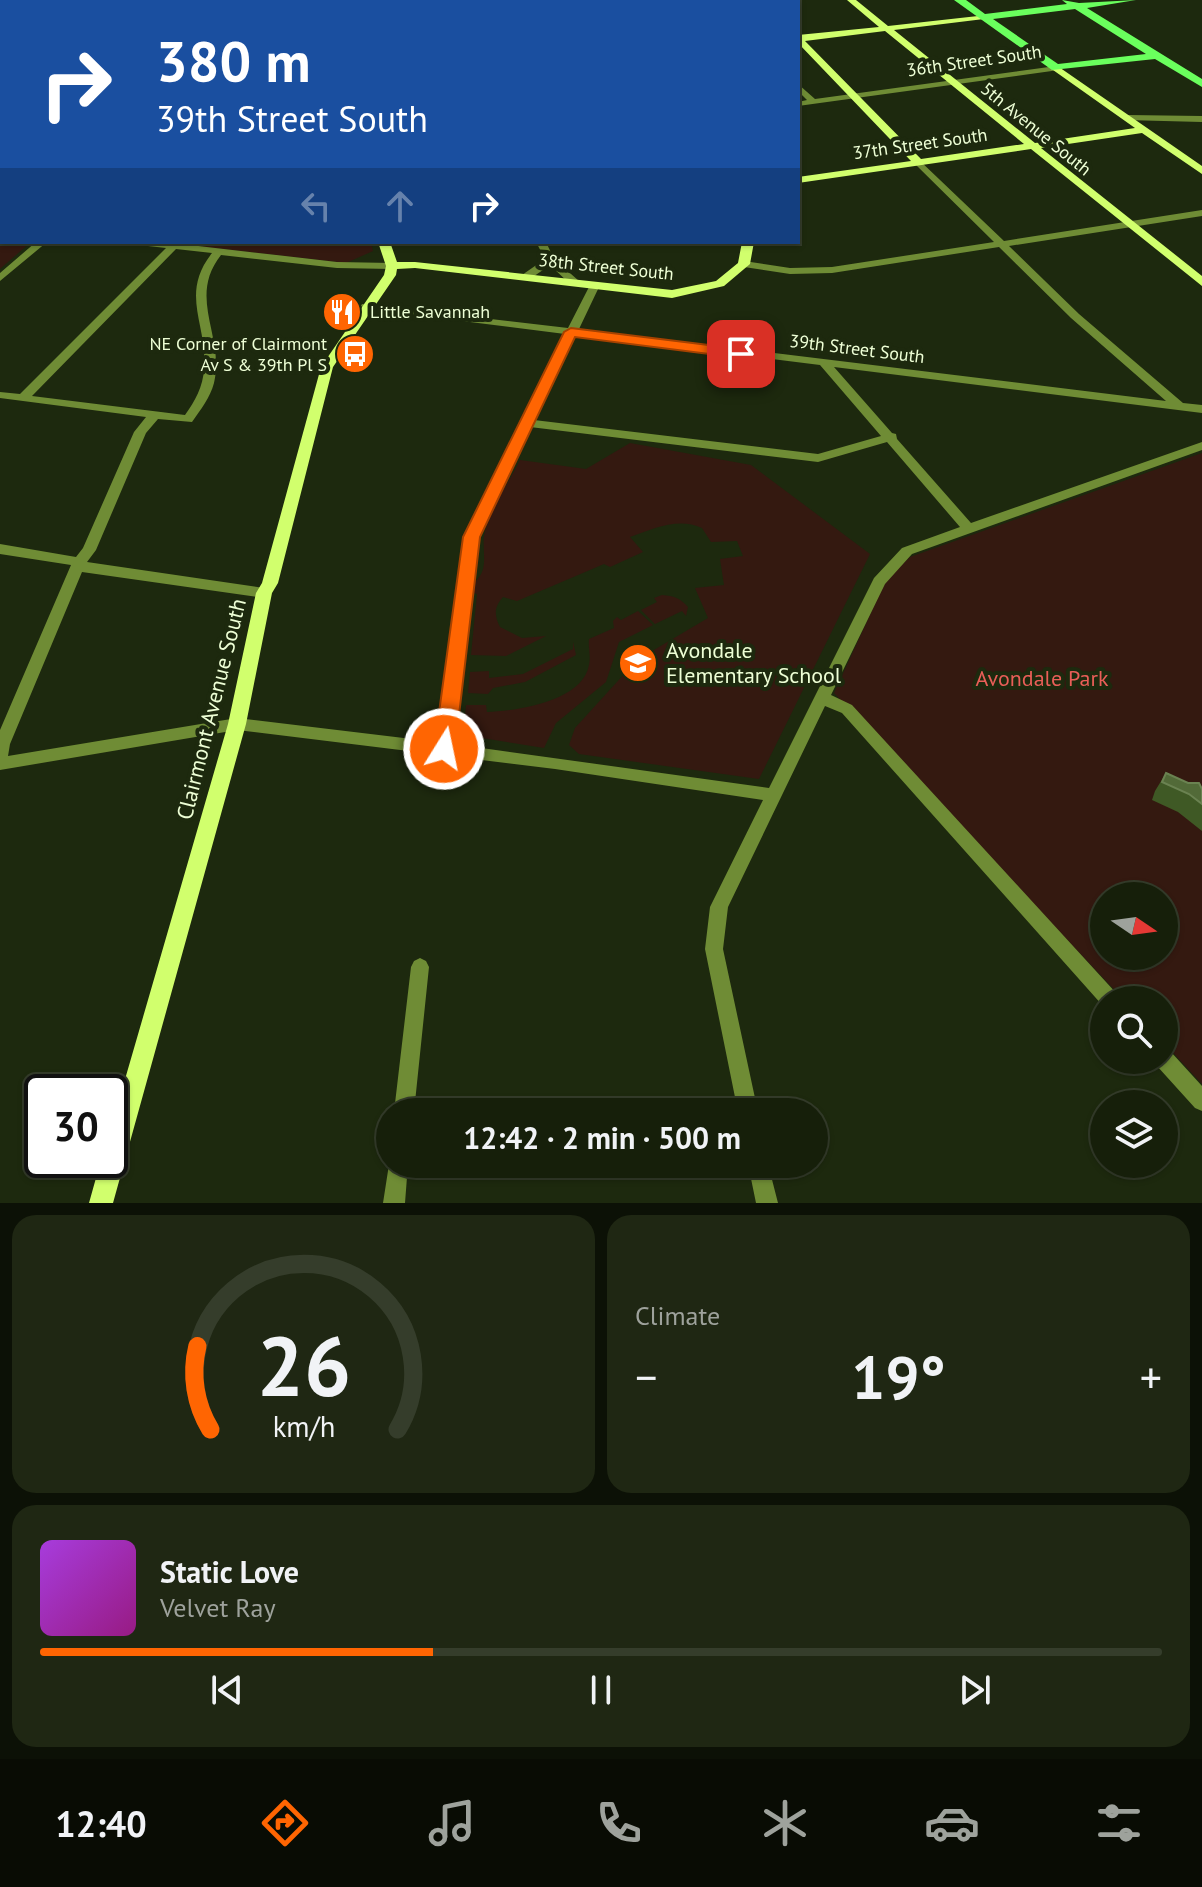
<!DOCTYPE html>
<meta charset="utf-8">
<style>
body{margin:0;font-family:"PT Sans",sans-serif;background:#1f2713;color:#f1f3f6;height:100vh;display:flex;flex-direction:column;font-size:30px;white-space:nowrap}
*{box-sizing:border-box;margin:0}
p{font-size:26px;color:#9ea29c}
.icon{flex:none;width:44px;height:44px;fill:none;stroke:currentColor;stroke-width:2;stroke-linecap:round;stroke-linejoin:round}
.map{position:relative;height:1203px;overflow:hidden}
.drawer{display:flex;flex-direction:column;gap:12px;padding:12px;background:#0c1106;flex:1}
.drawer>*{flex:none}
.banner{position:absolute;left:0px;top:0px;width:800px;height:244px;box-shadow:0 2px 6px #0004,0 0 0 2px #353d2b;background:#1a4fa0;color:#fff;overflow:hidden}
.needle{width:52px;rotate:103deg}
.tools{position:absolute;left:1090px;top:882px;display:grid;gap:16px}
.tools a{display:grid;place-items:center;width:88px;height:88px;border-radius:50%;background:#161f0a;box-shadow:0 2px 6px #0004,0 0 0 2px #353d2b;font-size:40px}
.speed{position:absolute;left:24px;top:1074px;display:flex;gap:16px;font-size:40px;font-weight:700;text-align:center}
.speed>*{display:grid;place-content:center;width:104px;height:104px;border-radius:50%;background:#161f0a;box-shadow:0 2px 6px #0004,0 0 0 2px #353d2b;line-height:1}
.speed .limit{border:4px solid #111;border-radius:12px;background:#fff;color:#111}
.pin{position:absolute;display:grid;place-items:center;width:68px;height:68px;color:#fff;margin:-34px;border-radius:16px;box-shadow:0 4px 12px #0006}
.me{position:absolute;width:88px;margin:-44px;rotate:10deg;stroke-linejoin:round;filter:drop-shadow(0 0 6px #0008)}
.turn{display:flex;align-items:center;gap:28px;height:168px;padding:0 24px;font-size:36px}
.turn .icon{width:104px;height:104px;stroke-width:2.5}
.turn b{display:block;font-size:56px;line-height:68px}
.lanes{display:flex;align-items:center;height:76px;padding:0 24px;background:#0003;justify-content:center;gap:40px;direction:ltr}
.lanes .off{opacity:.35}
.big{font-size:60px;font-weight:600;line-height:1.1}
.drawer .tile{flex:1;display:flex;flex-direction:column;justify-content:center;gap:12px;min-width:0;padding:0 28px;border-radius:24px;background:#1f2713}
.drawer .dial{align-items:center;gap:0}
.dial svg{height:208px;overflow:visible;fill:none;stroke:#353d2b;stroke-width:7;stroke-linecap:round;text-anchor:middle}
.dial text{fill:#f1f3f6;stroke:none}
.song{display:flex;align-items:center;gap:24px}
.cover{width:96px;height:96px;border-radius:12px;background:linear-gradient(135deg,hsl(280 70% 55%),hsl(310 70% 35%))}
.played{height:8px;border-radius:4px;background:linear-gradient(90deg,#ff6502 35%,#353d2b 35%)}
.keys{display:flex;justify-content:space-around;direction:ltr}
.heat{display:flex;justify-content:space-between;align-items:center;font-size:44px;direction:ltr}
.drawer .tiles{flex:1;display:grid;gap:12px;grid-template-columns:1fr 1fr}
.tile:last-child{grid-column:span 2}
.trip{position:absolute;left:376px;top:1098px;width:452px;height:80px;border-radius:40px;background:#161f0a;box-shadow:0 2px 6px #0004,0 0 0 2px #353d2b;font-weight:600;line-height:80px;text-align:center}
.menu{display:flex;height:128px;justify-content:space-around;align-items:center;background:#090c04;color:#9ea29c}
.menu .icon{width:56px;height:56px}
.menu .selected{color:#ff6502}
.menu b{font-size:36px;color:#f1f3f6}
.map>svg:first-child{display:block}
.green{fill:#341910;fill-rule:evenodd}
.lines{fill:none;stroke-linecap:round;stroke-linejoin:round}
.street{fill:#6f8c35;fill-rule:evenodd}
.secondary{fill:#d1ff6d;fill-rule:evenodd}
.primary{fill:#6aff5d;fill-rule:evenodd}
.wall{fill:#3f5925}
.shaded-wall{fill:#2a3e14}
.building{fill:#526a38;stroke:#6a8251;stroke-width:2}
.route{fill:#ff6502;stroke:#a64201;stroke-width:2}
.labels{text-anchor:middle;stroke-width:8;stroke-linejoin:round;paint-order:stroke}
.far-street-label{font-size:18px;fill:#eeffd6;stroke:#1d290e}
.far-poi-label{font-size:18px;fill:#eeffd6;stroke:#1d290e;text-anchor:start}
.poi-label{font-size:22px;fill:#eeffd6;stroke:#1d290e;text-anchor:start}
.park-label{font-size:22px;fill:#e95e58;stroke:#1d290e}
.street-label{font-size:22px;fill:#eeffd6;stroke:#1d290e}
</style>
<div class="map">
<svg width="1202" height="1203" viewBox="0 0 1202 1203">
<rect width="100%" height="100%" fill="#1d290e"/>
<path class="green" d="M 0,52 L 2,242 L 31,242 L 0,269 Z
M 162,242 L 371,242 L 373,251 L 346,263 Z
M 630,443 L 751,465 L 870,554 L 759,779 L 579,754 L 569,745 L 575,728 L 637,660 L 708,618 L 695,588 L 724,585 L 720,559 L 743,556 L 737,541 L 711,542 L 702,528 C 678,517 653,529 630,537 L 643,552 L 610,567 L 604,564 L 517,601 L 503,597 C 494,607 494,615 500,627 L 522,638 L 546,636 L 506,656 L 471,655 L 477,594 L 470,592 L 472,584 C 492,570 480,551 485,531 C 491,507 509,482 520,460 L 586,469 Z
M 1202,453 L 1202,1084 L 1164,1043 L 1164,1000 L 1124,1000 L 834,693 L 886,580 L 910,557 ZM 1104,896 L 1164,896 L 1164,956 L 1104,956 Z
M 662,595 C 674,596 680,598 688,607 L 686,616 L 682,611 L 655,624 L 641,610 L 657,602 L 654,598 Z
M 638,611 L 653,625 L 619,642 L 606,682 L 556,723 L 544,748 L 463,735 L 466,705 L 486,705 L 487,712 C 517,711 583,701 589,665 C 591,656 588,648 589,639 L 614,628 L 613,621 L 617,617 L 621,620 Z
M 573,642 L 576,655 L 525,682 L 493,688 L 488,694 L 468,693 L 470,672 L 489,671 L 489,678 L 523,674 L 573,649 Z"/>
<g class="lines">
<path class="street" d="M 439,0 L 445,0 L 447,2 L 439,2 Z
M 710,0 L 717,0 L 719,2 L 711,2 Z
M 0,33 L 2,33 L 2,38 L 0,38 Z
M 1056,66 L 1060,68 L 1059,70 L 798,106 L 798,102 L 807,100 L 798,91 L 798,84 L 815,99 Z
M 1128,115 L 1202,116 L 1202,122 L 1125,120 L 1124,118 Z
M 918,159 L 1004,241 L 1202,210 L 1202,216 L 1009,246 L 1079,314 L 1183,403 L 1202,405 L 1202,413 L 834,367 L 892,433 L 896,434 L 897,439 L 971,523 L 1202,442 L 1202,450 L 912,554 L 885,584 L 831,695 L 852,705 L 1117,994 L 1119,1000 L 1104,1000 L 1103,1006 L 842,713 L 825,706 L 728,907 L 723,949 L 758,1112 L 738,1112 L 705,949 L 710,907 L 763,800 L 555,769 L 237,730 L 0,770 L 0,730 L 71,565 L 0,554 L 0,544 L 76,557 L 83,548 L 134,432 L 146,417 L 0,398 L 0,392 L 20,394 L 166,248 L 139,245 L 134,242 L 164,242 L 337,262 L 392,263 L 397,266 L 392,269 L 337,268 L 221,255 C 187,298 225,336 214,383 C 210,398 201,409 192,422 L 158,419 L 146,433 L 96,550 L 87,562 L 264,588 L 271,593 L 264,598 L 82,572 L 10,744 L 8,756 L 237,718 L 437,742 L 467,529 L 565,334 L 366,309 L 361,306 L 362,304 L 568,328 L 589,287 L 594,284 L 599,287 L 579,329 L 1166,401 L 1071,318 L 999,247 L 832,273 L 790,274 L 744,267 L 739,264 L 744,261 L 790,268 L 832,267 L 994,242 L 915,164 L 914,162 ZM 176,249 L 212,253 C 179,295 208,324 204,369 C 203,387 195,401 185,415 L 32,396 ZM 576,335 L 820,365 L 881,436 L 818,454 L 534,420 ZM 530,427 L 818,462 L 887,442 L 960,527 L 902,548 L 874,578 L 769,788 L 453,744 L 481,529 Z
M 36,242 L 47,242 L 0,281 L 0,273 Z
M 536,242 L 546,242 L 554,259 L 579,281 L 579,285 L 571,285 L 550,265 L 530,279 L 522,279 L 522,275 L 545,259 Z
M 420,958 L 426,961 L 429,967 L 414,1112 L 394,1112 L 411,967 L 414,961 Z
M 1164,1049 L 1171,1052 L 1202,1086 L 1202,1111 L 1195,1108 L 1157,1066 L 1155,1060 L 1164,1060 Z
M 390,1158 L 390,1164 L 408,1164 L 405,1203 L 383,1203 Z
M 748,1164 L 768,1164 L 778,1203 L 756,1203 Z"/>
<path class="secondary" d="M 307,0 L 316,0 L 306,2 Z
M 750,0 L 759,0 L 760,2 L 751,2 Z
M 847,0 L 856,0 L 888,26 L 987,15 L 984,19 L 894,30 L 1035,143 L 1135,128 L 1053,70 L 1052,68 L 1056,65 L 1202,166 L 1202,174 L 1142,133 L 1041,148 L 1202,276 L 1202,286 L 1031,149 L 798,183 L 798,177 L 911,161 L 798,43 L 798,35 L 879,27 ZM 885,31 L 1024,144 L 921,159 L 805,41 Z
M 0,45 L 2,45 L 2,51 L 0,51 Z
M 378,242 L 390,242 L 397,262 L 415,262 L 672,290 L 716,281 L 738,263 L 742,242 L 754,242 L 750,264 L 724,286 L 672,298 L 415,268 L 397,269 L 396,275 L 333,367 L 278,583 L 272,593 L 246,724 L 113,1203 L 89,1203 L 101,1160 L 110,1160 L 110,1131 L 228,724 L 256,593 L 262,583 L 321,367 L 384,275 L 386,266 Z"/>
<path class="primary" d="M 954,0 L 966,0 L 985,14 L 1067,4 L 1062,0 L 1079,3 L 1136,0 L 1087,8 L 1202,79 L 1202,87 L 1155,59 L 1052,70 ZM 1075,9 L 1146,54 L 1058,64 L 993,19 Z"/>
</g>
<path class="wall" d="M 1166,773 L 1202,789 L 1202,831 L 1178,812 L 1152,800 L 1155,791 Z"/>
<path class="shaded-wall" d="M 422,0 L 435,0 L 435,2 L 422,2 Z"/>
<path class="building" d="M 399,0 L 424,0 L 425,2 L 401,2 Z
M 1166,773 L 1188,783 L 1199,783 L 1202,789 L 1202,804 L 1189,794 L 1162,782 Z"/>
<path class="route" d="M 571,328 L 741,349 L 748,354 L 741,358 L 575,337 L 480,537 L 455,749 L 444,758 L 434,749 L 463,537 L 564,332 Z"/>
<defs>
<symbol id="restaurant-disc" viewBox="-11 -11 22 22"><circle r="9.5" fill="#ff6502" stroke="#1d290e"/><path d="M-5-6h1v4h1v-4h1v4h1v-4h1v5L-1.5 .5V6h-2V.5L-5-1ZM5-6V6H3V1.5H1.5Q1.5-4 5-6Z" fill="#fff"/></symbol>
<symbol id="bus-disc" viewBox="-11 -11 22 22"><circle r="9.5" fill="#ff6502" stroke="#1d290e"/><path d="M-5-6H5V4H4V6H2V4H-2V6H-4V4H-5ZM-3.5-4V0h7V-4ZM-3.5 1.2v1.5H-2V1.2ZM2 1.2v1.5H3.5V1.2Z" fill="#fff"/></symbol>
<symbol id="school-disc" viewBox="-11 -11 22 22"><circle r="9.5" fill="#ff6502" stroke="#1d290e"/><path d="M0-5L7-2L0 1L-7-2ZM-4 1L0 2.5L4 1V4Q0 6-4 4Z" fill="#fff"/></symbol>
</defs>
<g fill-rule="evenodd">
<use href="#restaurant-disc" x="320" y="290" width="44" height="44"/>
<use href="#bus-disc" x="333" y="332" width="44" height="44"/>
<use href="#school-disc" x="616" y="641" width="44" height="44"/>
</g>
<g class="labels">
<g class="far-street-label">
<text transform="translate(974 61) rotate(-8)" y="6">36th Street South</text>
<text transform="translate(1036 129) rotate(39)" y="6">5th Avenue South</text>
<text transform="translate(920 144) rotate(-8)" y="6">37th Street South</text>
<text transform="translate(606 267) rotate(6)" y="6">38th Street South</text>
<text transform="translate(857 349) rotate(7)" y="6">39th Street South</text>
</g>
<g class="far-poi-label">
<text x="370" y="318">Little Savannah</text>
<text x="327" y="350" text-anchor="end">NE Corner of Clairmont<tspan x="327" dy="21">Av S &amp; 39th Pl S</tspan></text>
</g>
<g class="poi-label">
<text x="666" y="658">Avondale<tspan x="666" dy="25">Elementary School</tspan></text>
</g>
<g class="park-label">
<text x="1042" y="686">Avondale Park</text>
</g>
<g class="street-label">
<text transform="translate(211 709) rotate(-76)" y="8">Clairmont Avenue South</text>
</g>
</g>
</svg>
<div class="tools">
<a><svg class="needle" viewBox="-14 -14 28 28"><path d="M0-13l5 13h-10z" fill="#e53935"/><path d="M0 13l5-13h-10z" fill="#9ea29c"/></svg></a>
<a><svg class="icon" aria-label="search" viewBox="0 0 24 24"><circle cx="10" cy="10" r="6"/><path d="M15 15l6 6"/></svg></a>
<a><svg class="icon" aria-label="layers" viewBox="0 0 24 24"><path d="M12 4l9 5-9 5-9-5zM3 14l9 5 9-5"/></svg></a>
</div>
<div class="speed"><div class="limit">30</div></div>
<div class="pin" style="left:741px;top:354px;background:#d93025"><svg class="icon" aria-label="arrive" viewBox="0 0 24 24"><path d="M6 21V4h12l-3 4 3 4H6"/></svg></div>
<svg class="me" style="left:444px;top:749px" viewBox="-20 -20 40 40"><circle r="17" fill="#ff6502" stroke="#fff" stroke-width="3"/><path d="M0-11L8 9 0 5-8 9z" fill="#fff"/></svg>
<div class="trip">12:42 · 2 min · 500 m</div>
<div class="banner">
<div class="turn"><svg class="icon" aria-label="right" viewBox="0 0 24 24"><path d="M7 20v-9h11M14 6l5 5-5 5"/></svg><div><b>380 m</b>39th Street South</div></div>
<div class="lanes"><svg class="icon off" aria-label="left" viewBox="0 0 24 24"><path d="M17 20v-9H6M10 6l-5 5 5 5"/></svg><svg class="icon off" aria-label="ahead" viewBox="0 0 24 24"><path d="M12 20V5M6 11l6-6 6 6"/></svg><svg class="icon" aria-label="right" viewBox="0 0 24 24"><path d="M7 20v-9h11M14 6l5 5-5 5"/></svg></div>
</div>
</div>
<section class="drawer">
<div class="tiles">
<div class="tile dial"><svg viewBox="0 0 100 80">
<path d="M14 69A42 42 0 1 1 86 69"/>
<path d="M14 69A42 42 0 0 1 9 37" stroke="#ff6502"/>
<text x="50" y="56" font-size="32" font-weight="700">26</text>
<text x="50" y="72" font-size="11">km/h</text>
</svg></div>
<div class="tile"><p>Climate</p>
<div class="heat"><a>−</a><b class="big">19°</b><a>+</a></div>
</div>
<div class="tile">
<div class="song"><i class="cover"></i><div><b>Static Love</b><p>Velvet Ray</p></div></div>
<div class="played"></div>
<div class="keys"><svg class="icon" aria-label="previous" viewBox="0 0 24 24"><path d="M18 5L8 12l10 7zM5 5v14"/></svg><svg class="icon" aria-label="pause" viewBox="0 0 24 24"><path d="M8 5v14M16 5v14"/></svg><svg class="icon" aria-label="next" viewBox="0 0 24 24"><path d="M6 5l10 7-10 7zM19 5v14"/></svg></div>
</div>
</div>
</section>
<nav class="menu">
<b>12:40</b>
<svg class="icon selected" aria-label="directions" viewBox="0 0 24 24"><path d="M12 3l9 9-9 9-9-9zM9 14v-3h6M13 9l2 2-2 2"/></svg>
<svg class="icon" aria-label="music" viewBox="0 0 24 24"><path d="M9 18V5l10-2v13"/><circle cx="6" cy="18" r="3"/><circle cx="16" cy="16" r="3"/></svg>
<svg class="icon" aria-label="phone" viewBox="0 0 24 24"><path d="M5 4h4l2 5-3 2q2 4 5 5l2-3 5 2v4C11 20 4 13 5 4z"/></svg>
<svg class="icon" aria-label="climate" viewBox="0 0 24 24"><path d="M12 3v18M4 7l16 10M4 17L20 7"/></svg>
<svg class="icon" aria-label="car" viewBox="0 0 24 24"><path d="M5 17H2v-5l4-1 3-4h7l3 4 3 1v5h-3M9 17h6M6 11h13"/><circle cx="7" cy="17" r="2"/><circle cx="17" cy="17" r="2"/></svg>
<svg class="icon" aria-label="filters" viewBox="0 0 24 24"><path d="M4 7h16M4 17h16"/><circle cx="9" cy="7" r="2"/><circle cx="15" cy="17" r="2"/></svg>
</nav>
